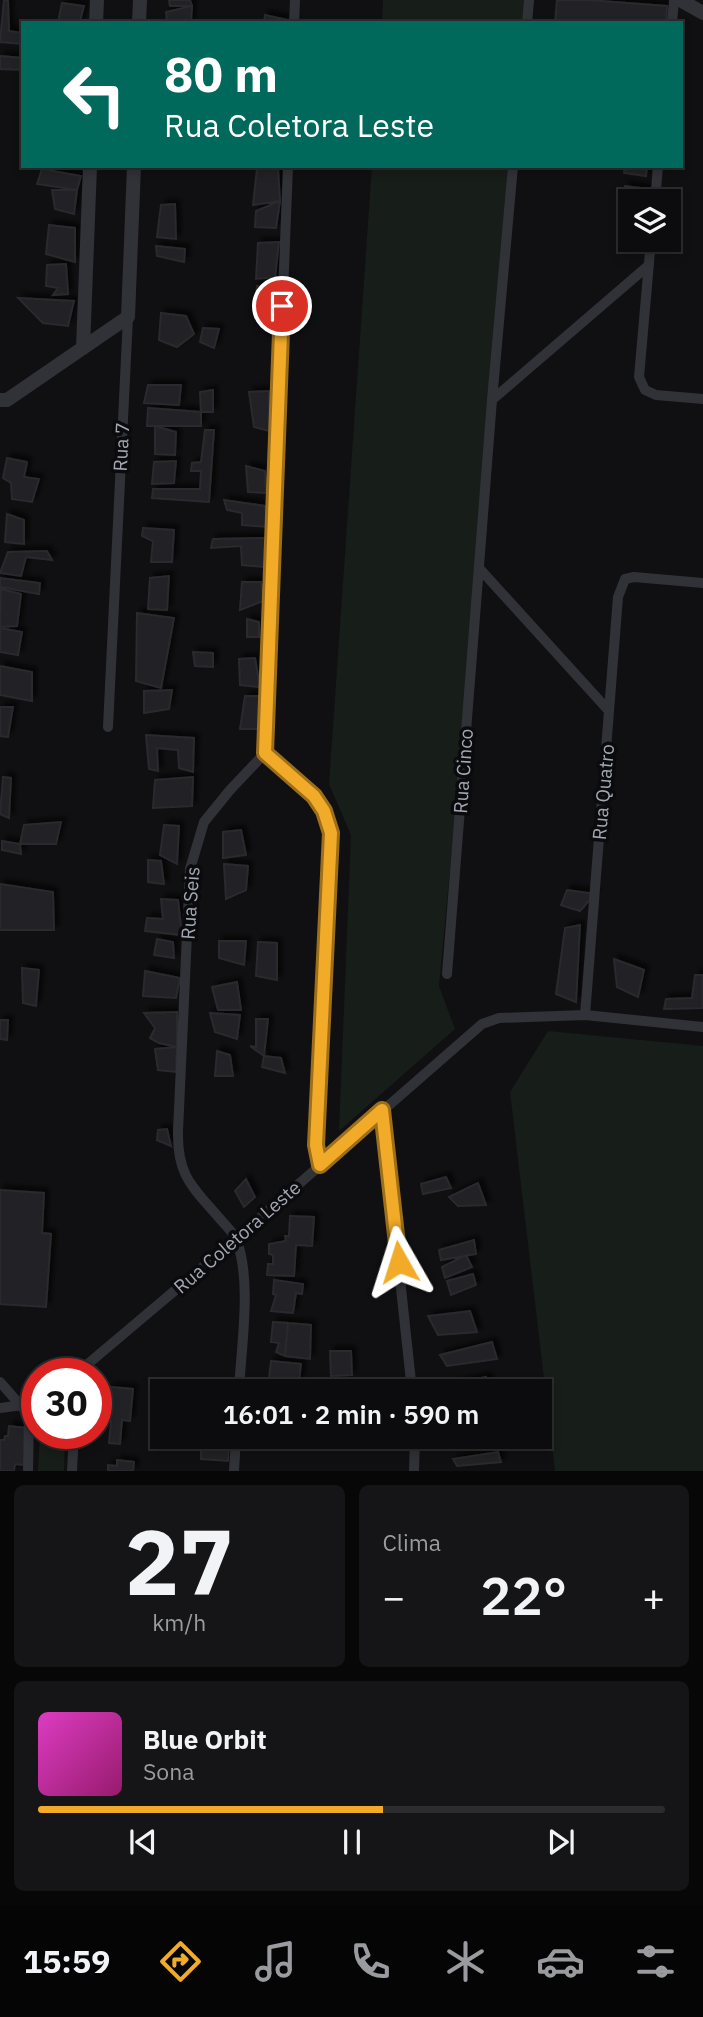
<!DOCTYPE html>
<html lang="pt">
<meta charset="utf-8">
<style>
body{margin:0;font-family:"IBM Plex Sans",sans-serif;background:#151517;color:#f1f3f6;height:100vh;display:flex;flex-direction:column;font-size:26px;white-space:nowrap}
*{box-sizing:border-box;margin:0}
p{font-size:23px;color:#9a9b9e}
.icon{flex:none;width:38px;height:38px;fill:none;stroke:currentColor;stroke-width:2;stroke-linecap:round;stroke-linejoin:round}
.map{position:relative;height:1471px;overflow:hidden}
.side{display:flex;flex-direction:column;gap:14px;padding:14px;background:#070708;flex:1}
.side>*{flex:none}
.top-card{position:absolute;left:21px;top:21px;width:662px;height:147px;border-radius:0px;box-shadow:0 4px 10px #0003,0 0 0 2px #2c2c2e;background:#00695c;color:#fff;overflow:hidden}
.controls{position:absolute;left:618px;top:189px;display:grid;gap:14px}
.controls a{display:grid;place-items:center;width:63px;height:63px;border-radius:0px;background:#0c0c0e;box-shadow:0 4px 10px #0003,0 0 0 2px #2c2c2e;font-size:35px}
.speed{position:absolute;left:21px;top:1358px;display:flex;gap:14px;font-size:35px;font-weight:700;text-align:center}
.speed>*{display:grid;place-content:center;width:91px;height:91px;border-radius:50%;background:#0c0c0e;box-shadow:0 4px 10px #0003,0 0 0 2px #2c2c2e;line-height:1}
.speed .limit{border:10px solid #d22;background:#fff;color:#111}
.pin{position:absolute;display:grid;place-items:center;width:60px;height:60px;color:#fff;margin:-30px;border:4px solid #fff;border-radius:50%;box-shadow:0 2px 7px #0007}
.me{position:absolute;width:77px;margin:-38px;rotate:354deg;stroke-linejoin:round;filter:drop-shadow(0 0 5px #0008)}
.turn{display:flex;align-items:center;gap:24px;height:147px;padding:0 28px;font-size:32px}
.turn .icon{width:91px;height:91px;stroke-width:2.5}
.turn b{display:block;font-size:49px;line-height:60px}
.big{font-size:52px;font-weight:600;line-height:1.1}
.side .tile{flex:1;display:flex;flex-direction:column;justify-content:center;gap:10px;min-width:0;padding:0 24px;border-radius:10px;background:#151517}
.side .dial{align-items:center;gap:0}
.dial b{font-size:91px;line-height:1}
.song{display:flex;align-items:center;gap:21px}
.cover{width:84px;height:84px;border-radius:10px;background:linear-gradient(135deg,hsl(310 70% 55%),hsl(320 70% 35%))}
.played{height:7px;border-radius:4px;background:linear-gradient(90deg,#f2ab29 55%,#2c2c2e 55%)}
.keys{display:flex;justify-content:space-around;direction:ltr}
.heat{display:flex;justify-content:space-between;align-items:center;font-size:38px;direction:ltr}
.side .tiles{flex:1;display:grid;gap:14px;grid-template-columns:1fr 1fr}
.tile:last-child{grid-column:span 2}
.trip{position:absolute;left:150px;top:1379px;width:402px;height:70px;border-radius:0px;background:#0c0c0e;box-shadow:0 4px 10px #0003,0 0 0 2px #2c2c2e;font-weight:600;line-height:70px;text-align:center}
.tabs{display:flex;height:112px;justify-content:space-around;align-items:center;background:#050506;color:#9a9b9e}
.tabs .icon{width:49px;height:49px}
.tabs .active{color:#f2ab29}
.tabs b{font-size:32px;color:#f1f3f6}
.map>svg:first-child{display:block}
.green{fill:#171d18}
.building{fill:#232326;stroke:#2a2a2e;stroke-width:2;filter:url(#shadow)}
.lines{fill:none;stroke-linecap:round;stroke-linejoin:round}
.minor{stroke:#313237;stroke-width:10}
.tertiary{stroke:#313237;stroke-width:14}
.route-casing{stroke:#9d6f1b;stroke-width:18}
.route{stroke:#f2ab29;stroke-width:12}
.labels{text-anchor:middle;stroke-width:7;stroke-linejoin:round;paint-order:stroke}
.street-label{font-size:19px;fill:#a2a7b3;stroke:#0b0b0d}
</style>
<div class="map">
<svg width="703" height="1471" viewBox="0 0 703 1471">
<defs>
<filter id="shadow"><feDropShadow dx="4.5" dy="-4.5" stdDeviation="2" flood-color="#0009"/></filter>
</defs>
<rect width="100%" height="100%" fill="#101012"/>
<path class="green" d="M 383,0 L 531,0 L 529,23 L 382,23 Z
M 372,166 L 516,166 L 439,986 L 455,1029 L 339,1131 L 351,835 L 329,784 Z
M 548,1031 L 703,1046 L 703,1471 L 555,1471 L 510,1092 Z
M 40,1433 L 65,1437 L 64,1471 L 38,1471 Z"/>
<path class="building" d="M 4,0 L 8,0 L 9,31 L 23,33 L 23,44 L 0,42 Z
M 169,0 L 190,0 L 192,6 L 170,6 Z
M 557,0 L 588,0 L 667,6 L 666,23 L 555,23 Z
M 62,3 L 84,6 L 80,21 L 58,22 Z
M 192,6 L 191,23 L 167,23 L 166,12 Z
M 265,15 L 288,20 L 288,23 L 264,23 Z
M 0,56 L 23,58 L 23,70 L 0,69 Z
M 625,166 L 647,166 L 646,176 L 624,173 Z
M 278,168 L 280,201 L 253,205 L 257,169 Z
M 42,169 L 81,176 L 77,190 L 37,184 Z
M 625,186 L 649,189 L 647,201 L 630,201 L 630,221 L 620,220 Z
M 52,190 L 77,190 L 74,214 L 55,209 Z
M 280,201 L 276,228 L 255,227 L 256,211 Z
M 175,204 L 176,239 L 157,237 L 161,205 Z
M 49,225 L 75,228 L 75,262 L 46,254 Z
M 279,242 L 275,277 L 256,279 L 258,243 Z
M 156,246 L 185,249 L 184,262 L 157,256 Z
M 66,264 L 68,294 L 53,295 L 58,288 L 46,286 L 47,265 Z
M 257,286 L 278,288 L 278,311 L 254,309 Z
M 18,298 L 74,301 L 68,326 L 43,323 Z
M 161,313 L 186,316 L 194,334 L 177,347 L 159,340 Z
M 203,328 L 219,329 L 214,348 L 200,342 Z
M 148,385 L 181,385 L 179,405 L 144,403 Z
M 213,390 L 213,412 L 201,412 L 200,392 Z
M 269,391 L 269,431 L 254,427 L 249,392 Z
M 148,408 L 201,412 L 201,426 L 147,426 Z
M 155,426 L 176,432 L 175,455 L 155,454 Z
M 205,430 L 214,430 L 209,502 L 152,498 L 153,489 L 200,489 L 201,471 L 191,471 L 192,463 L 201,462 Z
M 7,458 L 27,462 L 24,477 L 39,479 L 32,502 L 12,499 L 11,483 L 3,478 Z
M 176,461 L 174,483 L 152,484 L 154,462 Z
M 246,466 L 265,471 L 266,493 L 248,492 Z
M 224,500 L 265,506 L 268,527 L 242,525 L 242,513 L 227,510 Z
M 7,514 L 24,520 L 24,544 L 5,542 Z
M 143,528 L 174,530 L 172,562 L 151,562 L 153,541 L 142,536 Z
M 265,538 L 264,567 L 242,565 L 241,546 L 211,548 L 213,539 Z
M 47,551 L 52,560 L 26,557 L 21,576 L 0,573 L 8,552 Z
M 169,576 L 167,610 L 148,609 L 150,578 Z
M 0,578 L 40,583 L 39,594 L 0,587 Z
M 242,582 L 261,582 L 263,601 L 240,610 Z
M 1,589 L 21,594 L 17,626 L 0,627 Z
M 137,613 L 174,618 L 161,688 L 136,681 Z
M 247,619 L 259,622 L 259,637 L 247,637 Z
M 0,628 L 22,632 L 18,655 L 0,652 Z
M 193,652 L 213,653 L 213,667 L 195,666 Z
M 255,658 L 260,687 L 240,685 L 239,659 Z
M 0,666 L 32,672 L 32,701 L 0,695 Z
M 172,690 L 169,709 L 144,713 L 144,691 Z
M 245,696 L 259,696 L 259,729 L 240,729 Z
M 0,707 L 13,707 L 8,737 L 0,736 Z
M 146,735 L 194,738 L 193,772 L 179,768 L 178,750 L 157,748 L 158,771 L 149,769 Z
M 3,777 L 11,778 L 9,818 L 0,814 Z
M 193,777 L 192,806 L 153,808 L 155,780 Z
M 61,822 L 56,844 L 20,844 L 24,825 Z
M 164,825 L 179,826 L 177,864 L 160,855 Z
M 241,830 L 246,855 L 223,858 L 223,832 Z
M 2,841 L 20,844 L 21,854 L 2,850 Z
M 148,860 L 161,861 L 164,884 L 148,882 Z
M 224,864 L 248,866 L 246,890 L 226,899 Z
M 0,884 L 53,892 L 54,930 L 0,930 Z
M 567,890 L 595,894 L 580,911 L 561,905 Z
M 161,899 L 178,900 L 182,935 L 145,931 L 147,918 L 163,919 Z
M 580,925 L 576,1002 L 556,994 L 565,928 Z
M 157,939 L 173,942 L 174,958 L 154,955 Z
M 219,941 L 246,941 L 244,965 L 219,958 Z
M 258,942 L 277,943 L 277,980 L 256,976 Z
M 614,959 L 644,970 L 638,997 L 617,987 Z
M 22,968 L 39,970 L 36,1006 L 23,1003 Z
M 145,971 L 180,978 L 176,998 L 143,996 Z
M 695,975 L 703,975 L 703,1008 L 664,1009 L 666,999 L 692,998 Z
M 237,982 L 241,1010 L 218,1010 L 212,987 Z
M 177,1012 L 177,1047 L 159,1043 L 150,1038 L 155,1028 L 144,1013 Z
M 210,1013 L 240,1015 L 237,1039 L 215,1032 Z
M 256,1019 L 268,1019 L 264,1056 L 250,1046 L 256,1047 Z
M 0,1020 L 8,1020 L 7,1040 L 0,1039 Z
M 177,1047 L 176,1072 L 158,1070 L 155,1049 Z
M 217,1051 L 230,1055 L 233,1076 L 215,1076 Z
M 264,1056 L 281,1058 L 285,1073 L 262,1067 Z
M 167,1129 L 171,1146 L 157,1140 L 158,1130 Z
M 446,1177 L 451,1188 L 423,1194 L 421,1184 Z
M 246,1179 L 255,1197 L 244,1207 L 235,1191 Z
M 478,1183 L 486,1205 L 458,1206 L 449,1197 Z
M 0,1190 L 44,1193 L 42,1233 L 51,1234 L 46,1307 L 0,1304 Z
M 290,1216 L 314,1217 L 312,1246 L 296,1245 L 294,1276 L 267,1275 L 268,1264 L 273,1264 L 273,1255 L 269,1254 L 269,1244 L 286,1241 L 285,1236 L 289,1236 Z
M 474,1240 L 476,1254 L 441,1260 L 439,1250 Z
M 466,1255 L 472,1267 L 445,1278 L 442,1267 Z
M 473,1274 L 476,1285 L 451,1295 L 447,1281 Z
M 274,1280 L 303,1284 L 302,1294 L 296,1293 L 293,1313 L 271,1311 L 276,1295 L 273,1294 Z
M 470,1311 L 477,1332 L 438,1335 L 428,1316 Z
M 273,1322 L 288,1323 L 285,1356 L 276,1352 L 279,1343 L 271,1342 Z
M 288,1323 L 311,1325 L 310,1359 L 285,1356 Z
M 492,1342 L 497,1359 L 447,1366 L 440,1355 Z
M 330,1351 L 351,1351 L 352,1375 L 331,1376 Z
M 271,1361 L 301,1364 L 299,1381 L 289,1380 L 288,1389 L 268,1387 Z
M 486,1377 L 491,1386 L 474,1391 L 458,1391 L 457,1383 Z
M 111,1387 L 133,1389 L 130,1421 L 122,1420 L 120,1444 L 109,1443 L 111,1422 L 99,1421 L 102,1393 L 111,1394 Z
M 9,1426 L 27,1428 L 24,1465 L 15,1464 L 14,1471 L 0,1471 L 0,1440 L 4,1440 L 5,1436 L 8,1436 Z
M 201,1437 L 229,1437 L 228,1461 L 201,1459 Z
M 498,1452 L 501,1462 L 457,1466 L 453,1459 Z
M 117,1460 L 134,1462 L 133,1471 L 108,1471 L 108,1465 L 117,1466 Z"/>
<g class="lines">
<path class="minor" d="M 294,23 L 295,0
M 527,23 L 529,0
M 672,23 L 674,0
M 655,201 L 658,166
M 651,240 L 639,377 L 645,390 L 656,395 L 703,399
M 492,400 L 649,265
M 479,568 L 609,711
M 108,727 L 128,317
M 265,753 L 314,796 L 324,811 L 330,833 L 316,1145 L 320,1165
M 447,974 L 492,400 L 513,166
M 585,1015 L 618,597 L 625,579 L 634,577 L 703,583
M 382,1110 L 412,1391
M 76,1374 L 237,1238 L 482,1024 L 499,1018 L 585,1015 L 703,1027
M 0,1382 L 29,1415 L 28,1471
M 239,1391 C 241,1346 252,1284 237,1241 C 234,1233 226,1226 221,1220 C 193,1187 177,1177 178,1131 L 190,869 L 204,822 L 230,790 L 265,753 L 288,166
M 0,1408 L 23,1405 L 37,1399
M 72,1471 L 74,1433
M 234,1471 L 236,1437
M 414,1471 L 415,1437"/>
<path class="tertiary" d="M 680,0 L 703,13
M 96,23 L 97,0
M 139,23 L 140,0
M 83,348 L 90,166
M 0,400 L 7,400 L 128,317 L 134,166"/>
</g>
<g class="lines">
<defs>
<path id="route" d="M 282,306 L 265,753 L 314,796 L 324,811 L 331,833 L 316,1145 L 320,1165 L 382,1110 L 399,1262"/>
</defs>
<use href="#route" class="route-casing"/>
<use href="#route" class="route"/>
</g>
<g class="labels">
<g class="street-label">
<text transform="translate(121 447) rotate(-87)" y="7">Rua 7</text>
<text transform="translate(463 771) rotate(-86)" y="7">Rua Cinco</text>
<text transform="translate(603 792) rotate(-85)" y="7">Rua Quatro</text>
<text transform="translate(190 903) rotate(-86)" y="7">Rua Seis</text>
<text transform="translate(237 1237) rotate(-41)" y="7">Rua Coletora Leste</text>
</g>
</g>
</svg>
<div class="controls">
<a><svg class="icon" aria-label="layers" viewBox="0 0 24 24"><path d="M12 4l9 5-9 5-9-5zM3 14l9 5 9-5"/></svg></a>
</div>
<div class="speed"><div class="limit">30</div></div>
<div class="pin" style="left:282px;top:306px;background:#d93025"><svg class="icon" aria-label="arrive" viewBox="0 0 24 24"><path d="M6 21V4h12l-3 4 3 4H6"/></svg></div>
<svg class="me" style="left:399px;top:1262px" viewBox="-20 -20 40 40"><path d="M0-17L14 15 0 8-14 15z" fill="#f2ab29" stroke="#fff" stroke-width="4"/></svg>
<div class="trip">16:01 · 2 min · 590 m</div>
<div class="top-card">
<div class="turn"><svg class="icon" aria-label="left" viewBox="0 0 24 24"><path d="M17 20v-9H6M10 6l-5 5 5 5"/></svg><div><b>80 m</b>Rua Coletora Leste</div></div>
</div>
</div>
<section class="side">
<div class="tiles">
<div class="tile dial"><b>27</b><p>km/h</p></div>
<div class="tile"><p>Clima</p>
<div class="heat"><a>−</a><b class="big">22°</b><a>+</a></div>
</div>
<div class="tile">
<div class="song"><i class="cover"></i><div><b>Blue Orbit</b><p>Sona</p></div></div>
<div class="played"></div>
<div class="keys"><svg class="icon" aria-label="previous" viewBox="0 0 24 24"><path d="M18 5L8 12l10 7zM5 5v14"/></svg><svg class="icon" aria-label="pause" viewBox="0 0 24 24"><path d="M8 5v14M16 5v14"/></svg><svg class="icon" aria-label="next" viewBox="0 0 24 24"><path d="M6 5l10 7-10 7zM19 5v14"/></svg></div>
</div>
</div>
</section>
<nav class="tabs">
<b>15:59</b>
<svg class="icon active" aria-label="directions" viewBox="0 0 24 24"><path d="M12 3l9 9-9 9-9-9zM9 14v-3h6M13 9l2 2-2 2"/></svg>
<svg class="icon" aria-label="music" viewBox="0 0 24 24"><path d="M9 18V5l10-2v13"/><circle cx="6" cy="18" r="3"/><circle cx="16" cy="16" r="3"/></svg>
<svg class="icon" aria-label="phone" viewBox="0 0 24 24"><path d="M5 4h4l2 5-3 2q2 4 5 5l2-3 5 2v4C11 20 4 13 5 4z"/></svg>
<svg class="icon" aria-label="climate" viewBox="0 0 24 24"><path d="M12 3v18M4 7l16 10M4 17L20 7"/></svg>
<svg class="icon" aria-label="car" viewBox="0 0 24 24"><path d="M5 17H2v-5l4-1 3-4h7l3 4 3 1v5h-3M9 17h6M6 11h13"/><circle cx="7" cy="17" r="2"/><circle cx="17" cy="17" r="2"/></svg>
<svg class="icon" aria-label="filters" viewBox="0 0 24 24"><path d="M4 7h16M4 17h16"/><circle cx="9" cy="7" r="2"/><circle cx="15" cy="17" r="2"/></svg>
</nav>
